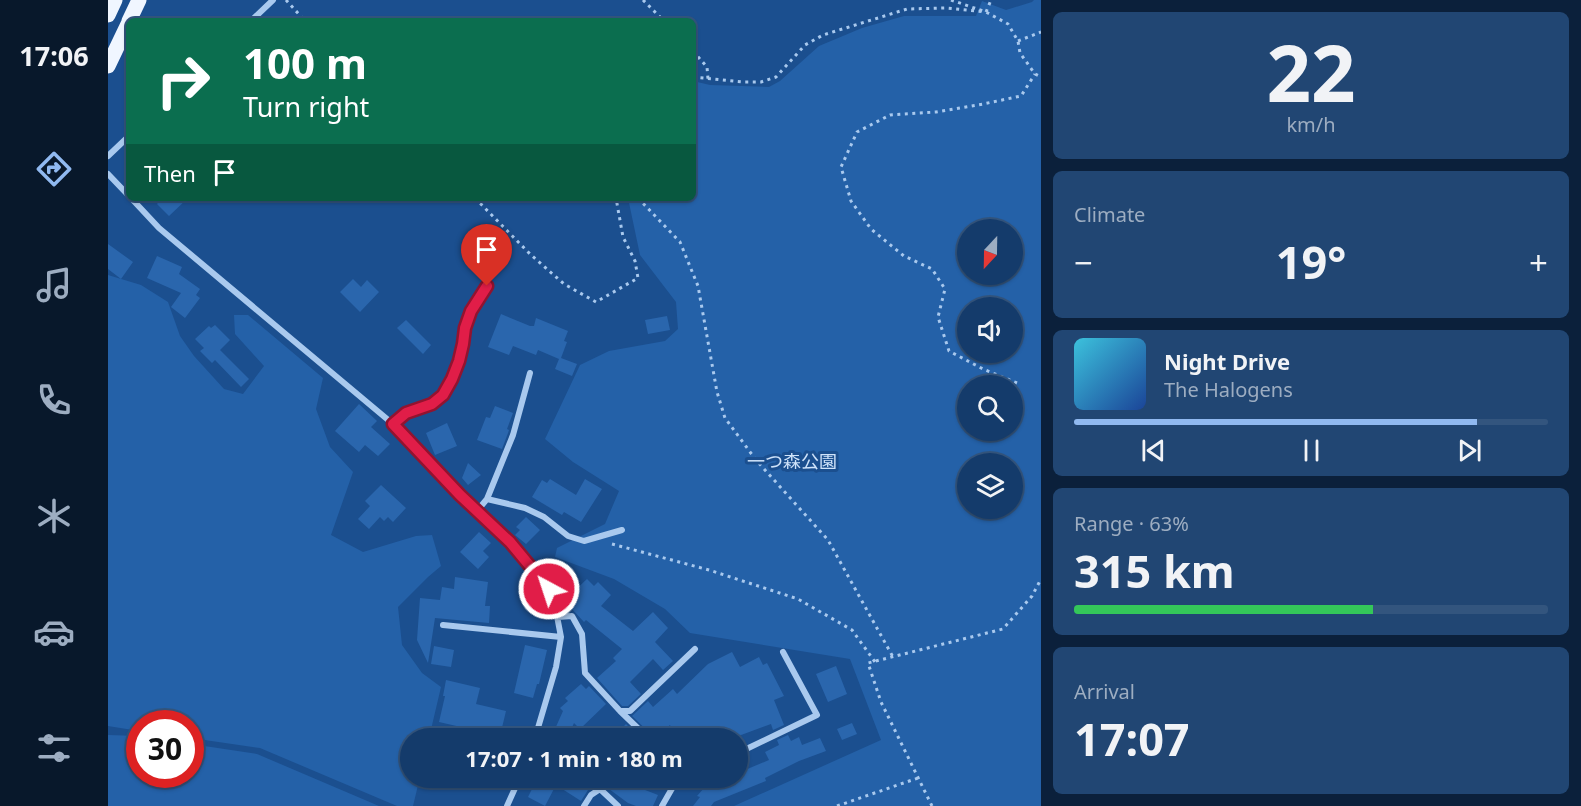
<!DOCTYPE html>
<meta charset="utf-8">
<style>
body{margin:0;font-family:"Noto Sans","Noto Sans JP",sans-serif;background:#214673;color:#f1f3f6;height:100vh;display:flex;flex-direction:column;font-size:22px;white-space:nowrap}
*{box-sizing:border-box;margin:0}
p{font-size:20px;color:#9dadc1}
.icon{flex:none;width:33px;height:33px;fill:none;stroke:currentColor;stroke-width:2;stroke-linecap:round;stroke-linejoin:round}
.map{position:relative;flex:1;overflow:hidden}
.details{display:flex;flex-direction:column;gap:12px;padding:12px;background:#0b203b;width:540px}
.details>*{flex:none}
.hud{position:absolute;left:18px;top:18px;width:570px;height:183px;border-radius:9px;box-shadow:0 2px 4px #0004,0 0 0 2px #33557e;background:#0b6e4f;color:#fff;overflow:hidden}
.needle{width:39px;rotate:202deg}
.buttons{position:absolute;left:849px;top:219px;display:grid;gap:12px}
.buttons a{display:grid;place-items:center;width:66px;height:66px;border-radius:50%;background:#143b6b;box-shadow:0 2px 4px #0004,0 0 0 2px #33557e;font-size:30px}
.speed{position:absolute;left:18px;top:710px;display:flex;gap:12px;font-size:30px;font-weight:700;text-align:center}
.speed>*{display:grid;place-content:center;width:78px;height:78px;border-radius:50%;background:#143b6b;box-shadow:0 2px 4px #0004,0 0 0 2px #33557e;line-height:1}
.speed .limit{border:9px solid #d22;background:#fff;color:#111}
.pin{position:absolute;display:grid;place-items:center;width:51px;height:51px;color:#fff;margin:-62px -26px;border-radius:50% 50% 50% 0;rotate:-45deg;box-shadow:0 0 6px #0007}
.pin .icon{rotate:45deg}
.me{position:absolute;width:66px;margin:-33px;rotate:320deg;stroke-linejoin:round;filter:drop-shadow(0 0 4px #0008)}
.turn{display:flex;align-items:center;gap:21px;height:126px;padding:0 18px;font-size:27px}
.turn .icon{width:78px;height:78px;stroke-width:2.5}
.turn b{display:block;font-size:42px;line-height:51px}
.then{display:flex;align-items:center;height:57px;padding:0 18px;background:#0003;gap:12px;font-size:22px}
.big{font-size:45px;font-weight:700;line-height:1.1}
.details .tile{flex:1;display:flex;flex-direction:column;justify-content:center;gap:9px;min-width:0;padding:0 21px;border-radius:9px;background:#214673}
.details .dial{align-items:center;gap:0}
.dial b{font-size:78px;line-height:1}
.song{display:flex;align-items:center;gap:18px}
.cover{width:72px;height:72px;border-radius:9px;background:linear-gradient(135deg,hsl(190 70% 55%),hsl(220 70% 35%))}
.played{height:6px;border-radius:3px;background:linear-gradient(90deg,#90b9f0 85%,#33557e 85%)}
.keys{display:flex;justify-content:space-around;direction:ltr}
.heat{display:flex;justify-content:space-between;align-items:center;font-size:33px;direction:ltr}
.charge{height:9px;border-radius:4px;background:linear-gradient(90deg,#34c759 63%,#33557e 0)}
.trip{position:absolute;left:292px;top:728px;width:348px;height:60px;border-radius:30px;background:#143b6b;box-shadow:0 2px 4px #0004,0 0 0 2px #33557e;font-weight:700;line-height:60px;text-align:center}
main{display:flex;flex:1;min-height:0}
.tab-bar{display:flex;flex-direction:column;width:108px;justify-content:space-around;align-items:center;background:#08182b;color:#9dadc1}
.tab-bar .icon{width:42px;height:42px}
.tab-bar .on{color:#90b9f0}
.tab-bar b{font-size:27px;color:#f1f3f6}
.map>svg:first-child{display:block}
.green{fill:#2461a8;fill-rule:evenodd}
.building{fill:#2a66ad}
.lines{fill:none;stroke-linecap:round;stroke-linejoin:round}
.path{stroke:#a9c9ee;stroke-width:3;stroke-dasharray:3 4.5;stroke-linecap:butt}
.street{stroke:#a9c9ee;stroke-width:6}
.primary{stroke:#f0f6ff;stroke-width:15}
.route-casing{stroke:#92132f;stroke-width:15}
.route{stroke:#e11d48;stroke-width:10}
.labels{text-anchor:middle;stroke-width:6;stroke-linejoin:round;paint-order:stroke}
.park-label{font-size:18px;fill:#cfe3fa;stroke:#1b4f8f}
</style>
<main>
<nav class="tab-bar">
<b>17:06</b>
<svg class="icon on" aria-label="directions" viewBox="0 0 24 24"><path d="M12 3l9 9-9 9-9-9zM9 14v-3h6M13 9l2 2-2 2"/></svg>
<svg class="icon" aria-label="music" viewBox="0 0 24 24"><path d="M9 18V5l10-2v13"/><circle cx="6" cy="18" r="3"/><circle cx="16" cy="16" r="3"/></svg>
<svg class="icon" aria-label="phone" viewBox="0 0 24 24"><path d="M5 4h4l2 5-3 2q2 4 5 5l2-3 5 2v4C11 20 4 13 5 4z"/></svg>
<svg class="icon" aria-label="climate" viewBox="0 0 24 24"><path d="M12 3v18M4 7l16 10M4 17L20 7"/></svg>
<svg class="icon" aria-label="car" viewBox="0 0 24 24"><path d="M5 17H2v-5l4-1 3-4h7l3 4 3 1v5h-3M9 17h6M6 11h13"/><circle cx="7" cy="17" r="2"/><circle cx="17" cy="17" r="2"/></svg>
<svg class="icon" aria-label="filters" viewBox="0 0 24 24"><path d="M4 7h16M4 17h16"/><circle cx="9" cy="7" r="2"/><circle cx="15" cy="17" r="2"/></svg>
</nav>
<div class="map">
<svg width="933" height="806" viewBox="0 0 933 806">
<rect width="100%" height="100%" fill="#1b4f8f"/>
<path class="green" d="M 926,0 L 933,0 L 933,806 L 626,806 L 773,740 L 742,659 L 582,633 L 557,609 L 506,579 L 447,557 L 449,548 L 497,524 L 511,491 L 465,462 L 437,439 L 472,365 L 501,351 L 557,341 L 570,329 L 568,302 L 532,255 L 520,198 L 585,198 L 585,81 L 602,85 L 661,87 L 672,81 L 711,46 L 754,28 L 796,16 L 868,16 L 874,1 L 898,10 L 924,2 ZM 860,230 L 904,230 L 904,274 L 860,274 ZM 860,308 L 904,308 L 904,352 L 860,352 ZM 860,386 L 904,386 L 904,430 L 860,430 ZM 860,464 L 904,464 L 904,508 L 860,508 Z
M 0,275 L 33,285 L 60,302 L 72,336 L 86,356 L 116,389 L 135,394 L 156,366 L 127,334 L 126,315 L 140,315 L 215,378 L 208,409 L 222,447 L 245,472 L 223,535 L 255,552 L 308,536 L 324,535 L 333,566 L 320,577 L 290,607 L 294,645 L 314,673 L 333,687 L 321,738 L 303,738 L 303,777 L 312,777 L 305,806 L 289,806 L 152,748 L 83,738 L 82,723 L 32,723 L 31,731 L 0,726 Z
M 0,735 L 31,736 L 32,774 L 82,774 L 83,744 L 149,754 L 271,806 L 0,806 Z"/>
<path class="building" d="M 54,198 L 80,198 L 61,216 L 49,204 Z
M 0,244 L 25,262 L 13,279 L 0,269 Z
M 49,256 L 74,267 L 71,274 L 92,289 L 88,295 L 92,298 L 77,318 L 63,307 L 73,293 L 39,278 Z
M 245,279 L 253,287 L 259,280 L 271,292 L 252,312 L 232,292 Z
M 393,314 L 422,326 L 426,326 L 428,318 L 460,331 L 456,341 L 459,342 L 453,358 L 469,364 L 464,376 L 447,369 L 451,359 L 430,350 L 428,355 L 405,346 L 401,355 L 380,347 Z
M 559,316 L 562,330 L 540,334 L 537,320 Z
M 298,320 L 323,345 L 315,354 L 289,328 Z
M 107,325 L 122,340 L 112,350 L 141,379 L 133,387 L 107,360 L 104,363 L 92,351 L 96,348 L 87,339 L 101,326 L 103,328 Z
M 251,404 L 269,421 L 263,427 L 282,444 L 270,456 L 257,445 L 251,452 L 227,431 Z
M 387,406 L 405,413 L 399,429 L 401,430 L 400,433 L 394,449 L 369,440 L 378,417 L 382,418 Z
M 339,423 L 349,446 L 327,455 L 318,433 Z
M 360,463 L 373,475 L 360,485 L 354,478 Z
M 442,479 L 468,495 L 477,479 L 494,489 L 473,522 L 456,512 L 454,515 L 424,497 L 434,480 L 439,483 Z
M 273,485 L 298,508 L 285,522 L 280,517 L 276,521 L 272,517 L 261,529 L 250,519 L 262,506 L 257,501 Z
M 418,517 L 432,530 L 418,544 L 407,535 L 412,530 L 408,527 Z
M 371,532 L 383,543 L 375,551 L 381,557 L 370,569 L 352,552 Z
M 347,577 L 380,582 L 377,606 L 382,606 L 381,623 L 327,618 L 320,663 L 309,640 L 312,598 L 332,600 L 334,587 L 346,589 Z
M 479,579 L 486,586 L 490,582 L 503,595 L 493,606 L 525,631 L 545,612 L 560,628 L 547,642 L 565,661 L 555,670 L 545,659 L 522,682 L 533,694 L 520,706 L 514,706 L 489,678 L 508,661 L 505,658 L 514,649 L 478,620 L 476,622 L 463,608 L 470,601 L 463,594 Z
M 417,645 L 439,650 L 431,684 L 429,684 L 425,698 L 406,693 Z
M 326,646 L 346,650 L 343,667 L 323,664 Z
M 624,652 L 632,667 L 651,657 L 655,665 L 659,663 L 676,696 L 666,700 L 676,725 L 665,730 L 663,724 L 625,738 L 598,738 L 595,733 L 584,738 L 568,738 L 562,725 L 547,738 L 524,716 L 540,701 L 545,707 L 565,689 L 569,694 L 600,664 Z
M 728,666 L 739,694 L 720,702 L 708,674 Z
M 338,680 L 372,688 L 368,704 L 398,711 L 392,736 L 331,722 L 337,696 L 335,696 Z
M 473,684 L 478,689 L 481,686 L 498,704 L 472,729 L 466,723 L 459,738 L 443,738 L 455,711 L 452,708 L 460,701 L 457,698 Z
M 744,723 L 749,734 L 734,740 L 729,729 Z
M 518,724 L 526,732 L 520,738 L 504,738 Z
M 680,735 L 683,741 L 691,737 L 694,745 L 712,738 L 718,751 L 691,761 L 657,778 L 658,781 L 606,802 L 603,806 L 585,806 L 592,797 L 589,796 L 596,788 L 621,777 L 630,777 L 630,773 L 661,760 L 657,752 L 671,745 L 669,740 Z
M 430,777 L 460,777 L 480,790 L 473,801 L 448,785 L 437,806 L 420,797 Z
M 509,777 L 540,777 L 532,788 L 550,795 L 545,806 L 528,806 L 520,803 L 501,789 Z"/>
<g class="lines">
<path class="path" d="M 178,0 L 197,21
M 535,0 L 556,21
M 843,0 L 878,12 L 900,24 L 910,41 L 912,53 L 927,74 L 933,77
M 910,41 L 933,32
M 585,51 L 599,67 L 600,79
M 585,77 L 636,82 L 653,82 L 668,77 L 697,45 L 715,35 L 799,9 L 838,8 L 878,12 L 883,0
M 367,198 L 422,254 L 456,284 L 488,302 L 530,278 L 527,261 L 515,237 L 508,198
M 530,198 L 572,242 L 590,286 L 609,392 L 617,418 L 648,460 L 720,540 L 785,657
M 909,383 L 875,369 L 841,351 L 830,317 L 837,289 L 824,269 L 796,256 L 763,229 L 743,201 L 733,167 L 749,132 L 782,115 L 828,112 L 875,104 L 913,96 L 927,74
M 504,544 L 601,570 L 690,599 L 744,630 L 767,662
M 729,806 L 810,778
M 824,806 L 773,702 L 760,663 L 895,629 L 924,596 L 933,579"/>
<path class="street" d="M 143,21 L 165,0
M 0,156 L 21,136
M 0,174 L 21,196
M 23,198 L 51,228 L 285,424 L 352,495 L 402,542 L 441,589 L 448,611 L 453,637 L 448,667 L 427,738
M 285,424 L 299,413 L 324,404 L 335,395 L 344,379 L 351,361 L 355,344 L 357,328 L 363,311 L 379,286
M 379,499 L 417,508 L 436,517 L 460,536 L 476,541 L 514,530
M 369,511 L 379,499 L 405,435 L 422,373
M 449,617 L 464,616 L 474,634 L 477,673 L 512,711 L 522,711 L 587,649
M 335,625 L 453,637
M 512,711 L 539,737
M 630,753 L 709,715 L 675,652
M 399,806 L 412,777
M 476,806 L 483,795 L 492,789 L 510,806
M 554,806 L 566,785 L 583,777"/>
<path class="primary" d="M 0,15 L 7,0
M 21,21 L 31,0
M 0,66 L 21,22"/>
</g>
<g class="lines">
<defs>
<path id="route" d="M 379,286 L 363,311 L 357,328 L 355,344 L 351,361 L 344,379 L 335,395 L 324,404 L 298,413 L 285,424 L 352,495 L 402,542 L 441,589"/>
</defs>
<use href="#route" class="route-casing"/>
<use href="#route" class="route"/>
</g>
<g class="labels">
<g class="park-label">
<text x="684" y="468">一つ森公園</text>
</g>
</g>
</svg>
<div class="buttons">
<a><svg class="needle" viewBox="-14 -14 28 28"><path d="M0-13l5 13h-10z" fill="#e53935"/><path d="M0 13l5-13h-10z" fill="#9dadc1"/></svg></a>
<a><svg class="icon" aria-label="sound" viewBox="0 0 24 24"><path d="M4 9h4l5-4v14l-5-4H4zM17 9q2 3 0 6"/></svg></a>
<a><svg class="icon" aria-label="search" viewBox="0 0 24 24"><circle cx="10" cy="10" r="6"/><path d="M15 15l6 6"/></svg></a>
<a><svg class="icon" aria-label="layers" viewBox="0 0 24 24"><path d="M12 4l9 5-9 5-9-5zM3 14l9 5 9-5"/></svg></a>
</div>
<div class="speed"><div class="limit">30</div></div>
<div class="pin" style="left:379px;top:286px;background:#d93025"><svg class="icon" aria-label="arrive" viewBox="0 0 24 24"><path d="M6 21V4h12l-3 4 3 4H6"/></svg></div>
<svg class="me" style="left:441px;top:589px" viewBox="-20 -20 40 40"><circle r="17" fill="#e11d48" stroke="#fff" stroke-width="3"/><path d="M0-11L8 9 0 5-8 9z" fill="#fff"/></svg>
<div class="trip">17:07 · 1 min · 180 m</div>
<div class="hud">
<div class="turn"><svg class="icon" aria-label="right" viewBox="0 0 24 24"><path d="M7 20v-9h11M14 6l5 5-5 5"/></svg><div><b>100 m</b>Turn right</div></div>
<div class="then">Then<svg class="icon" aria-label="arrive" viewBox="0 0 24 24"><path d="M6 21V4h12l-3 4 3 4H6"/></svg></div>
</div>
</div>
<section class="details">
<div class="tile dial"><b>22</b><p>km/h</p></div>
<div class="tile"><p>Climate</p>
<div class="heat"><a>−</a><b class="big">19°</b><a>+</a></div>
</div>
<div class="tile">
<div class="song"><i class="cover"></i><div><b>Night Drive</b><p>The Halogens</p></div></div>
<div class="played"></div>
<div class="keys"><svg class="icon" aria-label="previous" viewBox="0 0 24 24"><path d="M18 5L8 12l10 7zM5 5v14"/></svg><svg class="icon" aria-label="pause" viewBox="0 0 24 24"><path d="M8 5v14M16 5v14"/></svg><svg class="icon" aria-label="next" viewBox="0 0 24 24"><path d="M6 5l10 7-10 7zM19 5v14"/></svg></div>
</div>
<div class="tile"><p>Range · 63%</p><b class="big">315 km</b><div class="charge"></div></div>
<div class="tile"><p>Arrival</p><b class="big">17:07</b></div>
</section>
</main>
